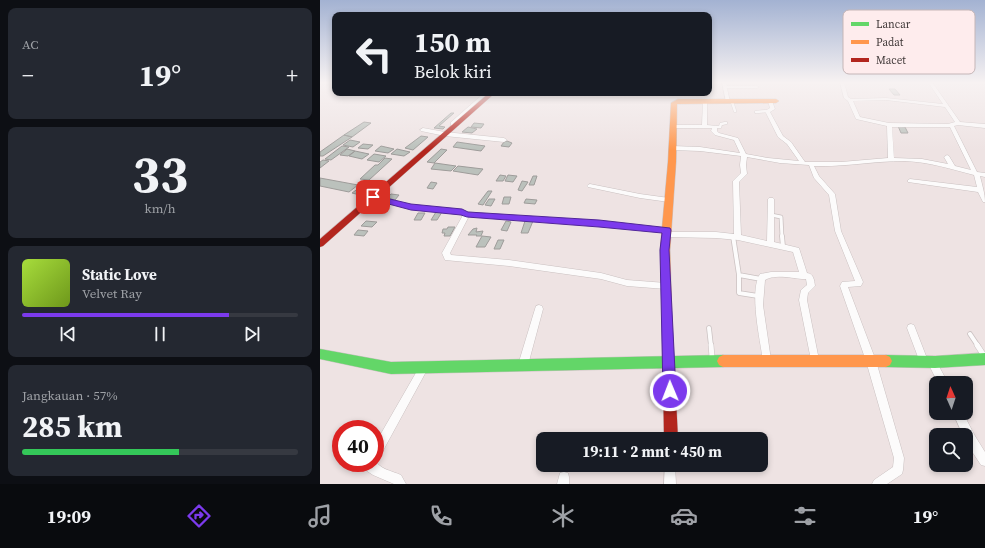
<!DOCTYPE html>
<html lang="id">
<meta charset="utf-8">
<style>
body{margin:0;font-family:"Source Serif 4",serif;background:#242831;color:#f1f3f6;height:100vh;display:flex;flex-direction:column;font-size:15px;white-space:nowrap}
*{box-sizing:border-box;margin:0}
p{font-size:13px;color:#9ea1a6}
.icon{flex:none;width:22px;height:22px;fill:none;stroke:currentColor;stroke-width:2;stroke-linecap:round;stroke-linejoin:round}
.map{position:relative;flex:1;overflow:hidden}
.panel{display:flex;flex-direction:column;gap:8px;padding:8px;background:#0d0f14;width:320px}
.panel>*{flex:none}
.top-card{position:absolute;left:12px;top:12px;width:380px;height:84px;border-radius:8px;box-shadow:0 2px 6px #0003;background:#171b24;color:#f1f3f6;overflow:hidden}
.needle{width:26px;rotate:357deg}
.fabs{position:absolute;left:609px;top:376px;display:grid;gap:8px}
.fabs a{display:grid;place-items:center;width:44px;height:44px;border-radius:8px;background:#171b24;box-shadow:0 2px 6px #0003;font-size:20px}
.speed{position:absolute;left:12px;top:420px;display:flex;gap:8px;font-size:20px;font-weight:700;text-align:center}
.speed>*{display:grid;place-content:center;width:52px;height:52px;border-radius:50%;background:#171b24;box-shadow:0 2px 6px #0003;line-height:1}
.speed .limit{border:6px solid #d22;background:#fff;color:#111}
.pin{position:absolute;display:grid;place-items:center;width:34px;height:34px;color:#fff;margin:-17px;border-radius:8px;box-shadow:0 2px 6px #0006}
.me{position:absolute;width:44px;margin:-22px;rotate:359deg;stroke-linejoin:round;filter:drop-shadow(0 0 3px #0008)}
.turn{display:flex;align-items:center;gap:14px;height:84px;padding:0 16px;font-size:18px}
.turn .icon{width:52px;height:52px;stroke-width:2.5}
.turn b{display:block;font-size:28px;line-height:34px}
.big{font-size:30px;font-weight:700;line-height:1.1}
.panel .tile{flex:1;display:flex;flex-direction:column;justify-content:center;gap:6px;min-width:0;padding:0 14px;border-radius:8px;background:#242831}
.panel .dial{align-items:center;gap:0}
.dial b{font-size:52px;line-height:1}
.song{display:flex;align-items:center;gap:12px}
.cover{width:48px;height:48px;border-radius:6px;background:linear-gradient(135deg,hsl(80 70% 55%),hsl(80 70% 35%))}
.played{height:4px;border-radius:2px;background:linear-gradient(90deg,#7c3aed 75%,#363941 75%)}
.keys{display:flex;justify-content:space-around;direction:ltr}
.heat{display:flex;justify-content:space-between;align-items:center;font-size:22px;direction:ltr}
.charge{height:6px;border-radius:3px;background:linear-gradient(90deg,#34c759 57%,#363941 0)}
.trip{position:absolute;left:216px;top:432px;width:232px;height:40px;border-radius:8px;background:#171b24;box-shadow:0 2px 6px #0003;font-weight:700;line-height:40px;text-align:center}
.tab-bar{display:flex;height:64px;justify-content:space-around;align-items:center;background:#090b0e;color:#9ea1a6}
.tab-bar .icon{width:28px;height:28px}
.tab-bar .selected{color:#7c3aed}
.tab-bar b{font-size:18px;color:#f1f3f6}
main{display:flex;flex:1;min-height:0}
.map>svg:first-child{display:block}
.building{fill:#bbc1bc;stroke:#9e9c9a}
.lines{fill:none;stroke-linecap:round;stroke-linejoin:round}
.lane-far3-casing{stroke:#cac1c1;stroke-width:3.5}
.lane-far2-casing{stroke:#cac1c1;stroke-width:4.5}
.lane-far1-casing{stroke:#cac1c1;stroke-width:5.5}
.lane-casing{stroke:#cac1c1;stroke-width:6}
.street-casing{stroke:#cac1c1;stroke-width:1}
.fast-casing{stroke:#cac1c1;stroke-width:1}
.slow-casing{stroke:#cac1c1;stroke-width:1}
.jam-casing{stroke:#cac1c1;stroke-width:1}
.lane-far3{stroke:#fcfbfb;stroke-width:2.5}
.lane-far2{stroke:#fcfbfb;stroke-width:3}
.lane-far1{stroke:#fcfbfb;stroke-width:4}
.lane{stroke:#fcfbfb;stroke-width:5}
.street{fill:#fcfbfb;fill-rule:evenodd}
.fast{fill:#63d668;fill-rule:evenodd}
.slow{fill:#ff974d;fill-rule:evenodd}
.jam{fill:#b3261e;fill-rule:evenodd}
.route{fill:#7c3aed;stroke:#51269a}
.key{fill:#feeced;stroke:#c5b6b7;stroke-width:1}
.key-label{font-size:11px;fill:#413939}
</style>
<main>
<section class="panel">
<div class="tile"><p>AC</p>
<div class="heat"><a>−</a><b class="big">19°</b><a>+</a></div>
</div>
<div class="tile dial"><b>33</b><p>km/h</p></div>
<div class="tile">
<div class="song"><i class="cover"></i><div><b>Static Love</b><p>Velvet Ray</p></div></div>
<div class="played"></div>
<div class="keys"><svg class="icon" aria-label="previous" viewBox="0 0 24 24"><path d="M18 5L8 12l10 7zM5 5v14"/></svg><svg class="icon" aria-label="pause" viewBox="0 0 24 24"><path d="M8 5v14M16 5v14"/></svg><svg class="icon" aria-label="next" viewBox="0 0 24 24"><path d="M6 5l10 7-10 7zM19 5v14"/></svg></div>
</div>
<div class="tile"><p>Jangkauan · 57%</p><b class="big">285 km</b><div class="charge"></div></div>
</section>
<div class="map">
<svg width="665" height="484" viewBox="0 0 665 484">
<rect width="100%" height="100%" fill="#eee3e3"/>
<path class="building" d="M 569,89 L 575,89 L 580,95 L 574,95 Z
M 131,113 L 134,113 L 119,126 L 125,127 L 123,129 L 114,128 Z
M 44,122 L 51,123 L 32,137 L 24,135 Z
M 154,123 L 164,124 L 161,128 L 151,127 Z
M 578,126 L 585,127 L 588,133 L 581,133 Z
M 148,127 L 157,129 L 152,133 L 142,132 Z
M 24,135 L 32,137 L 3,156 L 0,156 L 0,152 Z
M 101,136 L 108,137 L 93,150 L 85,148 Z
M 30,140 L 40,142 L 33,147 L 23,145 Z
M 187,141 L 192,143 L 189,147 L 181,146 L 184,142 Z
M 137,142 L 165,146 L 161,151 L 133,147 Z
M 43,144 L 53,145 L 48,149 L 38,148 Z
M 22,146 L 29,147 L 11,160 L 5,159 Z
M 61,146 L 74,149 L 68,153 L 55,151 Z
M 27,149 L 35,151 L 28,156 L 20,155 Z
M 77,149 L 90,152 L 84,156 L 71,154 Z
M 121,149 L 127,150 L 114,163 L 107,162 Z
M 35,151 L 49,154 L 42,159 L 29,156 Z
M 54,154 L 66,156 L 59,162 L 47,160 Z
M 65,158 L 72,159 L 49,180 L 40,179 L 55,165 L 58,165 Z
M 3,160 L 9,161 L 0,168 L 0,162 Z
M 115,163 L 136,166 L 131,171 L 111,169 Z
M 138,166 L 163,169 L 158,175 L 133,171 Z
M 180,175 L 186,176 L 183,181 L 176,181 Z
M 188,175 L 197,176 L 193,182 L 185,181 Z
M 213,176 L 217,176 L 214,185 L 209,185 Z
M 0,178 L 38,185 L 29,192 L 0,186 Z
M 202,181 L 208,182 L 202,191 L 198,190 Z
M 111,182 L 117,183 L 113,189 L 107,188 Z
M 39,188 L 47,190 L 40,195 L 32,193 Z
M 168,191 L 172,191 L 163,205 L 158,204 Z
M 71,194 L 79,195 L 75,200 L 67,198 Z
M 184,197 L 191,197 L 189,204 L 182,204 Z
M 169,199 L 175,199 L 171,206 L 165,205 Z
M 206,199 L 217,200 L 215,204 L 204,203 Z
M 116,212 L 122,212 L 117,220 L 111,220 Z
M 98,213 L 105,213 L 101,220 L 94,220 Z
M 46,221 L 57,222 L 52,227 L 41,226 Z
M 186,221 L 191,222 L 187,231 L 181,230 Z
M 205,221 L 213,221 L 208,233 L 201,233 Z
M 128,227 L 135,227 L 130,236 L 124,236 L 125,233 L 122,233 L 123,229 L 127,229 Z
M 157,228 L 156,232 L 163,231 L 161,236 L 156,236 L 157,235 L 148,235 L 153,229 Z
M 38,230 L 48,231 L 44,236 L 34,235 Z
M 162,236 L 171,237 L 165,247 L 156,247 Z
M 178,240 L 184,240 L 180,249 L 174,249 Z"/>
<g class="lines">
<defs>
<path id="lane-far3" d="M 412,102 L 415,111
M 436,112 L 447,111
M 133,127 L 132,123 L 166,93
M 395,127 L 400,127 L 401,124 L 406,123"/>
<path id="lane-far2" d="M 451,215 L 461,217 L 462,237"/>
<path id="lane-far1" d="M 413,236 L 419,275
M 462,236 L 463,247
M 438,296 L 419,293 L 419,275 L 441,279
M 389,328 L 391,346
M 650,334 L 658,346"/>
<path id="lane" d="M 391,345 L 392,357
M 657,345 L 665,357"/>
<path id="street" d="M 402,82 L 406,82 L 407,86 L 437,86 L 439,87 L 437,88 L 407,88 L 410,102 L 408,103 L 406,102 Z
M 520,82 L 524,82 L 528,97 L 531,99 L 566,98 L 623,104 L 608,82 L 612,82 L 640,122 L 665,124 L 665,128 L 638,125 L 634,126 L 657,172 L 665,173 L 665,177 L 660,176 C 662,185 665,193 665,202 L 663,202 L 658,192 L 588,182 L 588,180 L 590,179 L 657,187 L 654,175 C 631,169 609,162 585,161 C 554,161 525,167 494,166 L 499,176 L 515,194 L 521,231 L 543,282 L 541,286 L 528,287 L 556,361 L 584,458 L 583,470 L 582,474 L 567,484 L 552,484 L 554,480 L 573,467 L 574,458 L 546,361 L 520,286 L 522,282 L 535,281 L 515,231 L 509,195 L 494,178 L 489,165 L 460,163 L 427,157 L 426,165 L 427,174 L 419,182 L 421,235 L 447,241 L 448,199 L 449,198 L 453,198 L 454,199 L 454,242 L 479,248 L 487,273 C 494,274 494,280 495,286 L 488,293 L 487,300 L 499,360 L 498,363 L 495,364 L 492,363 L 491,360 L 479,300 L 481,290 L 487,285 L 486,279 L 482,279 C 472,278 454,274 445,280 L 443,305 L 451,360 L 450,363 L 447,364 L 444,363 L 443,360 C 440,340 429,291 440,274 L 451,272 L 479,272 L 473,252 L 418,240 L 396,238 L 346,237 L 344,236 L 343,234 L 344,232 L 279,225 L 149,216 L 130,253 L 131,255 L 189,260 L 281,273 L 307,280 L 346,283 L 349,284 L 350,286 L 349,288 L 346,289 L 307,286 L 281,279 L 189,266 L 125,260 L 122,253 L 143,215 L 91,209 L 51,198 L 50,197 L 53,195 L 91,205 L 142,210 L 148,212 L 279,221 L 346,228 L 348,228 L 349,230 L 349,232 L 396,232 L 414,234 L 413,181 L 421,173 L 420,165 L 421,156 L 380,151 L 352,150 L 349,148 L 352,146 L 380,147 L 420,153 L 414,140 L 395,135 L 391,131 L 392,128 L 353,128 L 351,127 L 351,125 L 382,125 L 383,101 L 387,100 L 387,125 L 397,126 L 397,131 L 399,133 L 418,138 L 426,154 L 448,158 L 479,161 L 467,144 L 458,137 L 445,111 L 450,108 L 448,101 L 450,100 L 452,101 L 455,109 L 450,112 L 463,136 L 471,142 L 485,162 L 521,162 L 568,158 L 567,126 L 536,119 L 528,101 L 524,98 ZM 566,100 L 625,107 L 635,122 L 628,124 L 569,123 L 540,117 L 533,101 ZM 572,127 L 630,127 L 651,170 L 635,166 L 629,156 L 627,155 L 624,157 L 628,164 L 602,159 L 574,158 Z
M 103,128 L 125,132 L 184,138 L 187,140 L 184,142 L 125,136 L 101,131 L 100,130 Z
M 270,184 L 320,194 L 349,198 L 352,200 L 349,202 L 320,198 L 268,187 L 267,186 L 268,185 Z
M 219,305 L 222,306 L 223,309 L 208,365 L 206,368 L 203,369 L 200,368 L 198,365 L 215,309 L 216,306 Z
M 591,324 L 594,325 L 608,361 L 609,359 L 612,358 L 615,359 L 628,383 L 618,383 L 608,363 L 607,365 L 604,366 L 601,365 L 587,328 L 588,325 Z
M 104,363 L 107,364 L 109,367 L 107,370 L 59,458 L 55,459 L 55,444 L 101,364 Z
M 633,413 L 643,413 L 655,436 L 665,452 L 665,466 L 661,465 L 647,444 L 646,441 L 646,435 L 643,435 Z
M 55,460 C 59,469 72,471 81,475 L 86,484 L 74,484 L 53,475 L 47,471 L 46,463 L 55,463 Z
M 345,465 L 355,465 L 356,484 L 344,484 Z
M 244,472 L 248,473 L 249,477 L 249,484 L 237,484 L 240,473 Z"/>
<path id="fast" d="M 0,349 L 71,362 L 403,355 L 407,357 L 409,361 L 407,365 L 403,367 L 71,374 L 0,359 Z
M 665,353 L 665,365 L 615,368 L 566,367 L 562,365 L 560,361 L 562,357 L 566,355 L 615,356 Z"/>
<path id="slow" d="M 358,99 L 456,99 L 459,101 L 456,103 L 357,104 L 356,162 L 350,250 L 352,316 L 351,319 L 347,321 L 343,319 L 342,316 L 340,250 L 348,162 L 351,103 Z
M 403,355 L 566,355 L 570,357 L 572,361 L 570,365 L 566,367 L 403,367 L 399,365 L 397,361 L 399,357 Z"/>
<path id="jam" d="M 169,93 L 175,93 L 3,246 L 0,247 L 0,239 Z
M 347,311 L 351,313 L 352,316 L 358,439 L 344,439 L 342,316 L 343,313 Z"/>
</defs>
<use href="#lane-far3" class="lane-far3-casing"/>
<use href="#lane-far2" class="lane-far2-casing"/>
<use href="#lane-far1" class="lane-far1-casing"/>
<use href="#lane" class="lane-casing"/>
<use href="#street" class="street-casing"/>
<use href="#fast" class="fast-casing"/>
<use href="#slow" class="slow-casing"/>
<use href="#jam" class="jam-casing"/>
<use href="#lane-far3" class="lane-far3"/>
<use href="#lane-far2" class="lane-far2"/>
<use href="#lane-far1" class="lane-far1"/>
<use href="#lane" class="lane"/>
<use href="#street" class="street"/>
<use href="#fast" class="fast"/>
<use href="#slow" class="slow"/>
<use href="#jam" class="jam"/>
</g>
<linearGradient id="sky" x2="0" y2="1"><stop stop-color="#a3b2d2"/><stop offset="0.55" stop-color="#f7f2f2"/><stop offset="1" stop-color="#f7f2f2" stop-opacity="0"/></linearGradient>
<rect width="665" height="150" fill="url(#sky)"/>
<path class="route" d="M 50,195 L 53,195 L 91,204 L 142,209 L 148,212 L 279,220 L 350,228 L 351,230 L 349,250 L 356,391 L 354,395 L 350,397 L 345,395 L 343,391 L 340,250 L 342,233 L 279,227 L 147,217 L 141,215 L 91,210 L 50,199 Z"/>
<rect x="523" y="10" width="132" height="64" rx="6" class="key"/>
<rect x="531" y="22" width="18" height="4" fill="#63d668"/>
<rect x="531" y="40" width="18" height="4" fill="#ff974d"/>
<rect x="531" y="58" width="18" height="4" fill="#b3261e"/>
<g class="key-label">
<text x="556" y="28">Lancar</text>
<text x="556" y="46">Padat</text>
<text x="556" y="64">Macet</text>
</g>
</svg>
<div class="fabs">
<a><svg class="needle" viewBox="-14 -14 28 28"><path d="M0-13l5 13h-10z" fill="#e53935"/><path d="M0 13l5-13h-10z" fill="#9ea1a6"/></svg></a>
<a><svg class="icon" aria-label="search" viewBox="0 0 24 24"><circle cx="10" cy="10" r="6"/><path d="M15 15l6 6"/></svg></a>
</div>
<div class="speed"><div class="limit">40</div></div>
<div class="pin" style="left:53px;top:197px;background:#d93025"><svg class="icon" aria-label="arrive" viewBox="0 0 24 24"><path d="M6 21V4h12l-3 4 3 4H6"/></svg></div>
<svg class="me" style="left:350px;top:391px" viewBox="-20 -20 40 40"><circle r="17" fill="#7c3aed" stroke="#fff" stroke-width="3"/><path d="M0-11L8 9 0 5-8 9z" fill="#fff"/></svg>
<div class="trip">19:11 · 2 mnt · 450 m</div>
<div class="top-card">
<div class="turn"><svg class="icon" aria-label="left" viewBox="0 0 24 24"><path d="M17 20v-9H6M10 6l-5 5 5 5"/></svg><div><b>150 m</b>Belok kiri</div></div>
</div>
</div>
</main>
<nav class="tab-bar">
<b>19:09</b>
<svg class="icon selected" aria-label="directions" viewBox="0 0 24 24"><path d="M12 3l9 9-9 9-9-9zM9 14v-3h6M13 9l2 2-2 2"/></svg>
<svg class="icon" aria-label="music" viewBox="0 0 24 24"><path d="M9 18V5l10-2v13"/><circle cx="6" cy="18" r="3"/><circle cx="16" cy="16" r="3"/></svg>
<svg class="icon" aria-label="phone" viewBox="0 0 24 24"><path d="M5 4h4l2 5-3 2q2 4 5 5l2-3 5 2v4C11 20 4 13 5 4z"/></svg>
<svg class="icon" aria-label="climate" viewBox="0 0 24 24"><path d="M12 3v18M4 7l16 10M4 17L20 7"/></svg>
<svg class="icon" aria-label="car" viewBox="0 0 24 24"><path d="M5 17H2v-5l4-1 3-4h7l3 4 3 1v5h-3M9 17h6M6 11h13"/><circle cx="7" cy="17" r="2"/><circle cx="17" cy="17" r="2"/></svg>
<svg class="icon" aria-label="filters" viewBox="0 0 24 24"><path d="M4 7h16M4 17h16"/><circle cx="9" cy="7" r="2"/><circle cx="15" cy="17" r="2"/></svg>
<b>19°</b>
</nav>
